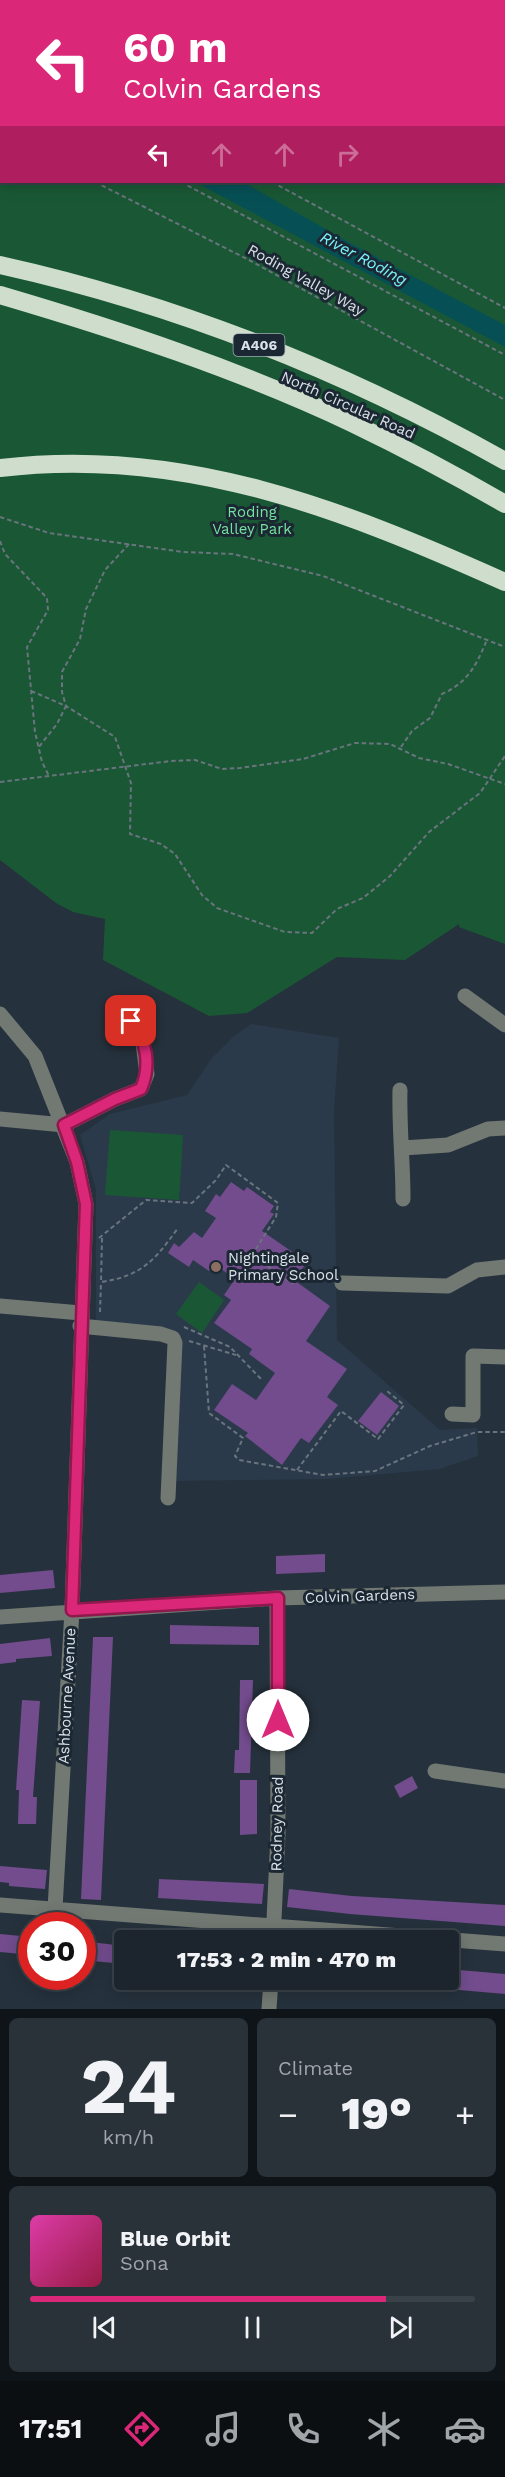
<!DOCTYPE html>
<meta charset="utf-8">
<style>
body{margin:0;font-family:"Work Sans",sans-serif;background:#293139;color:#f1f3f6;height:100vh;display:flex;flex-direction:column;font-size:22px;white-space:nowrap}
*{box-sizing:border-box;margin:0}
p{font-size:20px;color:#a0a5aa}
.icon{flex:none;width:33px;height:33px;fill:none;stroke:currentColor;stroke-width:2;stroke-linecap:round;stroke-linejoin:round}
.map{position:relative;height:2009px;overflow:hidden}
.side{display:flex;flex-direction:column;gap:9px;padding:9px;background:#0f1419;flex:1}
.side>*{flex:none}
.banner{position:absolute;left:0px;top:0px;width:506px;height:183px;box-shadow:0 3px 15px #0003,0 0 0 2px #3a4249;background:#db2777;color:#fff;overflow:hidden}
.speed{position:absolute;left:18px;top:1912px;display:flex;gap:12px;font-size:30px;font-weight:700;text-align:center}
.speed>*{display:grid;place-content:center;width:78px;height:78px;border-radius:50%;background:#1c252d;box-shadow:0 3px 15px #0003,0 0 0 2px #3a4249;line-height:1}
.speed .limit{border:9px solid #d22;background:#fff;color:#111}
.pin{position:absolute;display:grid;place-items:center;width:51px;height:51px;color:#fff;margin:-26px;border-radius:12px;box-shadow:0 3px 9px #0006}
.me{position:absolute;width:66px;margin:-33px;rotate:0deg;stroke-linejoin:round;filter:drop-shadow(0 0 4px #0008)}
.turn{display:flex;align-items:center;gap:21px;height:126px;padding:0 24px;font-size:27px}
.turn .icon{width:78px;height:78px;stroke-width:2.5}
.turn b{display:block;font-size:42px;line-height:51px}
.lanes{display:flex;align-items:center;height:57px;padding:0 24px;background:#0003;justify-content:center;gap:30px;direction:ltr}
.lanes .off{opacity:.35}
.big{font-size:45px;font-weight:800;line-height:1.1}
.side .tile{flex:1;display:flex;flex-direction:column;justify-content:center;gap:9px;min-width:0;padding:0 21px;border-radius:9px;background:#293139}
.side .dial{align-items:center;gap:0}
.dial b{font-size:78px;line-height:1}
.song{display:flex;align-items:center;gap:18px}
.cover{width:72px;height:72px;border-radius:9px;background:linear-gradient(135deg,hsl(320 70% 55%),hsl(340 70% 35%))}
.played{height:6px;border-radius:3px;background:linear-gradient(90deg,#db2777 80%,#3a4249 80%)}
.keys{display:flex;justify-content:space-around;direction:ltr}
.heat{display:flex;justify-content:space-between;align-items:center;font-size:33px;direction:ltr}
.side .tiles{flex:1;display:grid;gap:9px;grid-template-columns:1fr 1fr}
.tile:last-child{grid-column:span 2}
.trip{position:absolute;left:114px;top:1930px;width:345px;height:60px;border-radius:6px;background:#1c252d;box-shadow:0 3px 15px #0003,0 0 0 2px #3a4249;font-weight:800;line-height:60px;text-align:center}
.tabs{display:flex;height:96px;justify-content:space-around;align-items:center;background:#0b0f12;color:#a0a5aa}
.tabs .icon{width:42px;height:42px}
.tabs .current{color:#db2777}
.tabs b{font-size:27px;color:#f1f3f6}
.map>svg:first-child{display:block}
.built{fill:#2a3a4a}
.green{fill:#1a5835}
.water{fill:#065055}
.building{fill:#724c8d}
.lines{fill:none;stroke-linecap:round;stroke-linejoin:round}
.path{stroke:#6a747e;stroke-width:2;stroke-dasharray:4.5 3;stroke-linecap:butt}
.minor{stroke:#727872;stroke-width:15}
.highway{stroke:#cfddcd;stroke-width:18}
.route-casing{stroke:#8e194d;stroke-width:15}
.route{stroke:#db2777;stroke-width:10}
.education-dot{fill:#8d6e63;stroke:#1b2732;stroke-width:2}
.labels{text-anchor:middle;stroke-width:6;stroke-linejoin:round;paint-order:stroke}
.shield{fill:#1b2732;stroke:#a1a9b2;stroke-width:1.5}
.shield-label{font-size:14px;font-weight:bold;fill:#dae1e9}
.street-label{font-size:15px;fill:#dae1e9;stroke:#1b2732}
.park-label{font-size:15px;fill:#75e19e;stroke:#1b2732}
.poi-label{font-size:15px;fill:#dae1e9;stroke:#1b2732;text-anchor:start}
.water-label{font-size:16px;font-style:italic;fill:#79f4fd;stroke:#1b2732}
</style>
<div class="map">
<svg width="505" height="2009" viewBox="0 0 505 2009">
<rect width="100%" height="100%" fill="#25313c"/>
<path class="built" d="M 284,0 L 490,0 L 489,2 Z
M 251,1024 L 339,1038 L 334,1111 L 337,1340 L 440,1430 L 477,1428 L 478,1456 L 439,1469 L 329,1479 L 172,1481 L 178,1333 L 96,1323 L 96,1190 L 80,1135 L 110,1114 L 187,1095 L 212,1058 L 233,1037 Z"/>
<path class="green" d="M 0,0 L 287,1 L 2,2 L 2,182 L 504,182 L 504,2 L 489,1 L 505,0 L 505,944 L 459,927 L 459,924 L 405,960 L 337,957 L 247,1013 L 209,1016 L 103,960 L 105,919 L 73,912 L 56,903 L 0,860 Z
M 110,1130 L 183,1135 L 179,1200 L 105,1195 Z
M 199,1282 L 224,1300 L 202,1333 L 176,1314 Z"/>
<path class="water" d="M 195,182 L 243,182 L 352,244 L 505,325 L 505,347 Z"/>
<path class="building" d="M 231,1182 L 244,1191 L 247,1187 L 274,1206 L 270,1212 L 274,1214 L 262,1231 L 307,1262 L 294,1280 L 330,1306 L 306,1341 L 347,1369 L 327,1397 L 338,1405 L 309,1443 L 301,1438 L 282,1465 L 245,1436 L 248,1433 L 214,1410 L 232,1384 L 256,1400 L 275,1373 L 249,1354 L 252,1349 L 214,1323 L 231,1300 L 224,1295 L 235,1279 L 214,1264 L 209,1271 L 193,1260 L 189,1267 L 168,1253 L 174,1243 L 179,1247 L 194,1232 L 202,1238 L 216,1218 L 205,1211 L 216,1194 L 220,1197 Z
M 381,1392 L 399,1406 L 377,1435 L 358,1421 Z
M 325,1554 L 325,1572 L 276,1574 L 276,1556 Z
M 53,1570 L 55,1588 L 0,1593 L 0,1575 Z
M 170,1625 L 259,1627 L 259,1645 L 170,1644 Z
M 93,1637 L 113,1637 L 101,1900 L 81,1899 Z
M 50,1638 L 52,1656 L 16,1659 L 16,1662 L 0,1664 L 0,1644 Z
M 240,1680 L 253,1680 L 250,1773 L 234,1773 L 235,1750 L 239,1750 Z
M 22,1700 L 40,1701 L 33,1797 L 37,1797 L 36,1824 L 18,1824 L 19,1790 L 16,1790 Z
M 412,1776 L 418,1788 L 400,1798 L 394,1786 Z
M 240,1780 L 257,1780 L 257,1834 L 240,1835 Z
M 0,1866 L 47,1870 L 45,1889 L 9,1886 L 9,1883 L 0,1882 Z
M 159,1879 L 264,1884 L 262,1904 L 158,1898 Z
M 289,1889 L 352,1896 L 505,1905 L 505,1926 L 350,1914 L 287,1907 Z
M 0,1934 L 32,1937 L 32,1955 L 0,1952 Z
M 82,1941 L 124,1946 L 124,1964 L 82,1960 Z
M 448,1969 L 505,1974 L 505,1994 L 448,1989 Z"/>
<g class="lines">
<path class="path" d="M 0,31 L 2,32
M 0,79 L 2,80
M 0,138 L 2,139
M 95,182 L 249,260 L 505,400
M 181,182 L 505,355
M 272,182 L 505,308
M 0,517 L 49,533 L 183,552 L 233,554 L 323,576 L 505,647
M 0,541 L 5,554 L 47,598 L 48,610 L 27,647 L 35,732 L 42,762 L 49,776
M 129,544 L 105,570 L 86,609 L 80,639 L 62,672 L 62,692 L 66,706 L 115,737 L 131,783 L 130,834 L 161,844 L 175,854 L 202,895 L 217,908 L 285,932 L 312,933 L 337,909 L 363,898 L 390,876 L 429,832 L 480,793 L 505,756
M 31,691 L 66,706 L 57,724 L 38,748
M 401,747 L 412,731 L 430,718 L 442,694 C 467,683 476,666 486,642
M 0,782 L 171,761 L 195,760 L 222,769 L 240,768 L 303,759 L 355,743 L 390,744 L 419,758 L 448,764 L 505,784
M 99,1238 L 146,1200 L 192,1203 L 216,1180 L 226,1165 L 278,1203 L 276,1217 L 252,1255 L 293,1284
M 102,1238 L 101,1282 C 142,1276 155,1260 178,1228
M 100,1312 L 101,1282
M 184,1327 L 230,1347 L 263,1381
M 189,1341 L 236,1355
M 204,1346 L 209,1413 L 243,1438 L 235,1456 L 239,1460 L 323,1475 L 375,1471 L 430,1446 L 477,1432 L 505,1432
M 297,1470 L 341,1411 L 378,1439 L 404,1405 L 387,1391"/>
<path class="minor" d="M 474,2 L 475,0
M 465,996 L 505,1025
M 0,1014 L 35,1056 L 77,1162 L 86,1204 L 72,1610 L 55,1909
M 400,1090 C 399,1126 403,1162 403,1199
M 0,1119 L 64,1125
M 64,1125 L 115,1099 L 141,1089 L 147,1074 L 142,1035 L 119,1007
M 403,1148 L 448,1145 L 488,1129 L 505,1128
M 342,1283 L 448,1286 L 477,1270 L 505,1267
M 0,1306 L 81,1313
M 80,1326 L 161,1334 L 173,1338 L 175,1343 L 168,1498
M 452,1414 L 473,1415 L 473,1356 L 505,1357
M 0,1617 L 277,1598 L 505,1592
M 435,1771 L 505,1781
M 0,1905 L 505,1944
M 273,1941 L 278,1834 L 277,1598
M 269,2009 L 271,1980"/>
<path class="highway" d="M 0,265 C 176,304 348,373 505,461
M 0,295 C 119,330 240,370 352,423 C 404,448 455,475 505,504
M 0,468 C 183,446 342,509 505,582"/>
</g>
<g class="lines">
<defs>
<path id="route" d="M 131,1021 C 147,1040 151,1066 141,1089 L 115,1099 L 64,1125 L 77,1162 L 86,1204 L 72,1610 L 278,1598 L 278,1720"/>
</defs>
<use href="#route" class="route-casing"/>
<use href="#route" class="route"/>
</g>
<circle class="education-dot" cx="216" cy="1267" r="6"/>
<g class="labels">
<rect class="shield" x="233.5" y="334" width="51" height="22" rx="4.5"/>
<g class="shield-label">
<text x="259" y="350">A406</text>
</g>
<g class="street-label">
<text transform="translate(306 280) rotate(29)" y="5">Roding Valley Way</text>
<text transform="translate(348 405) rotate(24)" y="5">North Circular Road</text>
<text transform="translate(360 1596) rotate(-2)" y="5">Colvin Gardens</text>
<text transform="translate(67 1696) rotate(-87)" y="5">Ashbourne Avenue</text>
<text transform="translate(277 1824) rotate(-89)" y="5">Rodney Road</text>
</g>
<g class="park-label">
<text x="252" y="517">Roding<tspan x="252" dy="17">Valley Park</tspan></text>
</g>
<g class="poi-label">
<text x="228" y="1263">Nightingale<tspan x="228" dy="17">Primary School</tspan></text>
</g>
<g class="water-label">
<text transform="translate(364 258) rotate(28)" y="6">River Roding</text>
</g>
</g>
</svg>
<div class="speed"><div class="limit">30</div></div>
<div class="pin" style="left:131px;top:1021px;background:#d93025"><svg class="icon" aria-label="arrive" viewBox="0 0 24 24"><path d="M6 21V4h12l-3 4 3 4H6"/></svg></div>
<svg class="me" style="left:278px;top:1720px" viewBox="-20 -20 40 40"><circle r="19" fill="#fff"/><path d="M0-13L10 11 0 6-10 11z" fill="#db2777"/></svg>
<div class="trip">17:53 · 2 min · 470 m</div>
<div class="banner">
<div class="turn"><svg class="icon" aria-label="left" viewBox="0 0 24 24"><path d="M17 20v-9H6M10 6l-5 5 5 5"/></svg><div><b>60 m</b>Colvin Gardens</div></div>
<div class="lanes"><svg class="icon" aria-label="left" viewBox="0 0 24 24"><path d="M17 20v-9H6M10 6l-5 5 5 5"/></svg><svg class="icon off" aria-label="ahead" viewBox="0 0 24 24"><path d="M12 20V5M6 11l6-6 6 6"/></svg><svg class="icon off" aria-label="ahead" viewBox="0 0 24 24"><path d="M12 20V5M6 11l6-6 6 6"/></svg><svg class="icon off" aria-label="right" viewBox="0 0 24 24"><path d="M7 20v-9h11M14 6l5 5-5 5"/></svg></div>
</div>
</div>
<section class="side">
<div class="tiles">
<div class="tile dial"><b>24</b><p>km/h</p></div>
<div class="tile"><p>Climate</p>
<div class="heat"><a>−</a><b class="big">19°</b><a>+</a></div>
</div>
<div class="tile">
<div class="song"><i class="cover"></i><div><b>Blue Orbit</b><p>Sona</p></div></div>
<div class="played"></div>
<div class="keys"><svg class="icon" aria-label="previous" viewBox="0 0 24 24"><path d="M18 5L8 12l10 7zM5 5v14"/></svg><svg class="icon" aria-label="pause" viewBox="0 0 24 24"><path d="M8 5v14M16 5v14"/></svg><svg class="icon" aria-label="next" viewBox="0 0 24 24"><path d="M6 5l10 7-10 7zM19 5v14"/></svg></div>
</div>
</div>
</section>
<nav class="tabs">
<b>17:51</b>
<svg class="icon current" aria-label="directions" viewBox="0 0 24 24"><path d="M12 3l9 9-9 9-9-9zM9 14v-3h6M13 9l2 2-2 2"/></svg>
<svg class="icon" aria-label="music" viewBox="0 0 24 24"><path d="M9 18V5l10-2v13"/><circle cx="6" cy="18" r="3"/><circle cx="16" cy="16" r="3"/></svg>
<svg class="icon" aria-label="phone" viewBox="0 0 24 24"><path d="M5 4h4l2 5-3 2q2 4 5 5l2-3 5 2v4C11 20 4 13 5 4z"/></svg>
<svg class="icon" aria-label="climate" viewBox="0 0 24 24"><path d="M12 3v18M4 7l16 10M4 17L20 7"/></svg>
<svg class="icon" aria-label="car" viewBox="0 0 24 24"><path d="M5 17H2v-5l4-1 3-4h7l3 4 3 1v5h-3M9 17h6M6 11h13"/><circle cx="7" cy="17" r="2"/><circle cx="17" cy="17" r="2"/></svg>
</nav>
